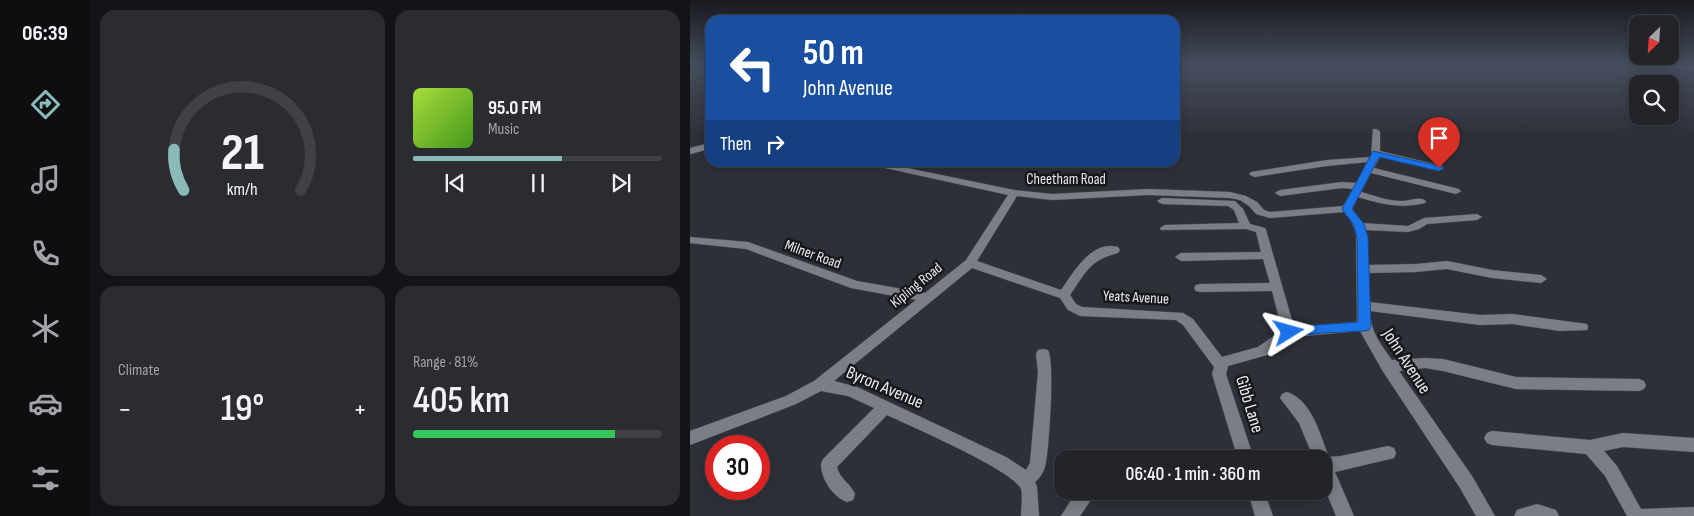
<!DOCTYPE html>
<meta charset="utf-8">
<style>
body{margin:0;font-family:"Sofia Sans Condensed",sans-serif;background:#2a2c32;color:#f1f3f6;height:100vh;display:flex;flex-direction:column;font-size:19px;white-space:nowrap}
*{box-sizing:border-box;margin:0}
p{font-size:16px;color:#a2a4a8}
.icon{flex:none;width:28px;height:28px;fill:none;stroke:currentColor;stroke-width:2;stroke-linecap:round;stroke-linejoin:round}
.map{position:relative;flex:1;overflow:hidden}
.drawer{display:flex;flex-direction:column;gap:10px;padding:10px;background:#131417;width:600px}
.drawer>*{flex:none}
.top-card{position:absolute;left:15px;top:15px;width:475px;height:152px;border-radius:15px;box-shadow:0 2px 12px #0003,0 0 0 1px #3f4147;background:#1a4fa0;color:#fff;overflow:hidden}
.needle{width:32px;rotate:205deg}
.tools{position:absolute;left:939px;top:15px;display:grid;gap:10px}
.tools a{display:grid;place-items:center;width:50px;height:50px;border-radius:10px;background:#22242a;box-shadow:0 2px 12px #0003,0 0 0 1px #3f4147;font-size:25px}
.speed{position:absolute;left:15px;top:435px;display:flex;gap:10px;font-size:25px;font-weight:700;text-align:center}
.speed>*{display:grid;place-content:center;width:65px;height:65px;border-radius:50%;background:#22242a;box-shadow:0 2px 12px #0003,0 0 0 1px #3f4147;line-height:1}
.speed .limit{border:8px solid #d22;background:#fff;color:#111}
.pin{position:absolute;display:grid;place-items:center;width:42px;height:42px;color:#fff;margin:-51px -21px;border-radius:50% 50% 50% 0;rotate:-45deg;box-shadow:0 0 5px #0007}
.pin .icon{rotate:45deg}
.me{position:absolute;width:55px;margin:-28px;rotate:82deg;stroke-linejoin:round;filter:drop-shadow(0 0 4px #0008)}
.turn{display:flex;align-items:center;gap:18px;height:105px;padding:0 15px;font-size:22px}
.turn .icon{width:65px;height:65px;stroke-width:2.5}
.turn b{display:block;font-size:35px;line-height:42px}
.then{display:flex;align-items:center;height:48px;padding:0 15px;background:#0003;gap:10px;font-size:19px}
.big{font-size:38px;font-weight:600;line-height:1.1}
.drawer .card{flex:1;display:flex;flex-direction:column;justify-content:center;gap:8px;min-width:0;padding:0 18px;border-radius:15px;background:#2a2c32}
.drawer .dial{align-items:center;gap:0}
.dial svg{height:130px;overflow:visible;fill:none;stroke:#3f4147;stroke-width:7;stroke-linecap:round;text-anchor:middle}
.dial text{fill:#f1f3f6;stroke:none}
.song{display:flex;align-items:center;gap:15px}
.cover{width:60px;height:60px;border-radius:8px;background:linear-gradient(135deg,hsl(80 70% 55%),hsl(100 70% 35%))}
.played{height:5px;border-radius:2px;background:linear-gradient(90deg,#8bbbb9 60%,#3f4147 60%)}
.keys{display:flex;justify-content:space-around;direction:ltr}
.heat{display:flex;justify-content:space-between;align-items:center;font-size:28px;direction:ltr}
.charge{height:8px;border-radius:4px;background:linear-gradient(90deg,#34c759 81%,#3f4147 0)}
.drawer .tiles{flex:1;display:grid;gap:10px;grid-template-columns:repeat(2,1fr)}
.trip{position:absolute;left:364px;top:450px;width:278px;height:50px;border-radius:15px;background:#22242a;box-shadow:0 2px 12px #0003,0 0 0 1px #3f4147;font-weight:600;line-height:50px;text-align:center}
main{display:flex;flex:1;min-height:0}
.tabs{display:flex;flex-direction:column;width:90px;justify-content:space-around;align-items:center;background:#0e0e11;color:#a2a4a8}
.tabs .icon{width:35px;height:35px}
.tabs .active{color:#8bbbb9}
.tabs b{font-size:22px;color:#f1f3f6}
.map>svg:first-child{display:block}
.lines{fill:none;stroke-linecap:round;stroke-linejoin:round}
.minor-casing{stroke:#4a4b52;stroke-width:1}
.minor{fill:#7c7e87;fill-rule:evenodd}
.route{fill:#1a73e8;stroke:#114b97}
.labels{text-anchor:middle;stroke-width:5;stroke-linejoin:round;paint-order:stroke}
.street-label{font-size:15px;fill:#eaebf1;stroke:#17181c}
.near-street-label{font-size:18px;fill:#eaebf1;stroke:#17181c}
</style>
<main>
<nav class="tabs">
<b>06:39</b>
<svg class="icon active" aria-label="directions" viewBox="0 0 24 24"><path d="M12 3l9 9-9 9-9-9zM9 14v-3h6M13 9l2 2-2 2"/></svg>
<svg class="icon" aria-label="music" viewBox="0 0 24 24"><path d="M9 18V5l10-2v13"/><circle cx="6" cy="18" r="3"/><circle cx="16" cy="16" r="3"/></svg>
<svg class="icon" aria-label="phone" viewBox="0 0 24 24"><path d="M5 4h4l2 5-3 2q2 4 5 5l2-3 5 2v4C11 20 4 13 5 4z"/></svg>
<svg class="icon" aria-label="climate" viewBox="0 0 24 24"><path d="M12 3v18M4 7l16 10M4 17L20 7"/></svg>
<svg class="icon" aria-label="car" viewBox="0 0 24 24"><path d="M5 17H2v-5l4-1 3-4h7l3 4 3 1v5h-3M9 17h6M6 11h13"/><circle cx="7" cy="17" r="2"/><circle cx="17" cy="17" r="2"/></svg>
<svg class="icon" aria-label="filters" viewBox="0 0 24 24"><path d="M4 7h16M4 17h16"/><circle cx="9" cy="7" r="2"/><circle cx="15" cy="17" r="2"/></svg>
</nav>
<section class="drawer">
<div class="tiles">
<div class="card dial"><svg viewBox="0 0 100 80">
<path d="M14 69A42 42 0 1 1 86 69"/>
<path d="M14 69A42 42 0 0 1 8 44" stroke="#8bbbb9"/>
<text x="50" y="56" font-size="32" font-weight="700">21</text>
<text x="50" y="72" font-size="11">km/h</text>
</svg></div>
<div class="card">
<div class="song"><i class="cover"></i><div><b>95.0 FM</b><p>Music</p></div></div>
<div class="played"></div>
<div class="keys"><svg class="icon" aria-label="previous" viewBox="0 0 24 24"><path d="M18 5L8 12l10 7zM5 5v14"/></svg><svg class="icon" aria-label="pause" viewBox="0 0 24 24"><path d="M8 5v14M16 5v14"/></svg><svg class="icon" aria-label="next" viewBox="0 0 24 24"><path d="M6 5l10 7-10 7zM19 5v14"/></svg></div>
</div>
<div class="card"><p>Climate</p>
<div class="heat"><a>−</a><b class="big">19°</b><a>+</a></div>
</div>
<div class="card"><p>Range · 81%</p><b class="big">405 km</b><div class="charge"></div></div>
</div>
</section>
<div class="map">
<svg width="1004" height="516" viewBox="0 0 1004 516">
<rect width="100%" height="100%" fill="#2e3038"/>
<g class="lines">
<defs>
<path id="minor" d="M 960,65 L 1004,66 L 1004,70 L 963,67 Z
M 683,129 L 686,129 L 690,131 L 690,151 L 752,166 L 754,168 L 749,171 L 690,157 L 684,168 L 769,189 L 771,191 L 766,194 L 681,173 L 671,192 C 685,196 698,201 712,201 C 720,201 730,196 736,201 L 735,203 C 711,209 691,204 668,197 L 662,209 L 672,223 L 718,226 L 734,218 L 787,214 L 792,217 L 787,220 L 737,224 L 729,229 L 718,232 L 675,230 L 678,265 L 726,264 L 757,261 L 802,270 L 851,275 L 857,279 L 851,283 L 802,278 L 757,269 L 726,272 L 678,273 L 679,302 L 790,315 L 822,314 L 897,324 L 898,327 L 897,330 L 870,331 L 822,324 L 790,325 L 680,311 C 681,333 690,343 702,360 L 735,358 L 753,359 L 826,377 L 949,379 L 954,381 L 956,385 L 954,389 L 949,391 L 826,389 L 753,371 L 735,368 L 709,371 L 782,476 L 805,516 L 786,516 L 770,488 L 692,370 L 670,331 L 602,337 L 577,355 L 538,366 L 536,374 L 564,459 L 548,459 L 522,374 L 524,367 L 493,325 L 486,320 L 390,316 L 378,310 L 370,298 L 282,268 L 144,381 L 167,387 L 316,457 L 336,470 L 340,463 L 348,372 L 346,354 L 348,350 L 353,349 L 358,350 C 365,363 359,445 356,462 C 355,470 351,477 345,482 L 347,487 L 349,516 L 331,516 C 331,508 333,496 331,489 C 323,470 220,426 197,415 L 147,467 C 149,478 161,484 165,494 L 163,500 L 157,502 C 143,497 131,479 131,464 L 133,459 L 184,408 L 158,396 L 131,391 L 106,404 L 0,445 L 0,431 L 96,396 L 124,381 L 226,300 L 161,288 L 56,249 L 0,243 L 0,237 L 58,242 L 167,281 L 235,293 L 276,260 L 318,195 L 168,162 L 188,162 L 324,190 L 362,194 L 458,189 L 540,192 L 556,196 L 567,202 L 574,210 L 580,212 L 653,206 L 663,189 L 652,188 L 590,196 L 585,193 L 590,190 L 652,182 L 666,183 L 678,162 L 637,166 L 564,177 L 559,174 L 561,172 L 637,160 L 681,157 ZM 458,195 L 540,198 L 550,200 L 559,206 L 566,214 L 580,218 L 654,212 L 661,221 L 666,233 L 667,322 L 604,327 L 576,230 L 575,228 L 560,224 L 553,209 L 545,201 L 472,198 L 467,201 L 472,204 L 538,206 L 544,210 L 549,223 L 475,225 L 470,228 L 471,230 L 556,229 L 566,232 L 571,252 L 491,253 L 485,257 L 491,261 L 573,259 L 580,283 L 510,284 L 506,285 L 504,288 L 506,291 L 510,292 L 582,291 L 592,330 L 568,347 L 532,357 L 503,319 L 493,313 L 392,307 L 386,304 L 380,295 C 396,272 400,260 428,253 L 430,250 L 428,247 C 401,240 384,272 371,290 L 287,261 L 327,196 L 362,200 Z
M 20,143 L 20,149 L 0,154 L 0,148 Z
M 597,392 C 622,400 630,435 639,457 L 651,456 L 698,446 L 704,448 L 706,453 L 704,458 L 645,472 L 664,516 L 646,516 L 632,482 L 632,459 L 624,459 L 609,423 L 590,398 L 592,394 Z
M 802,431 L 900,440 L 933,433 L 1004,438 L 1004,452 L 933,447 L 914,451 L 927,466 L 951,509 L 1004,507 L 1004,516 L 937,516 L 915,476 L 896,454 L 802,445 L 797,443 L 794,438 L 797,433 Z
M 387,491 L 407,491 L 390,516 L 371,516 Z
M 558,491 L 574,491 L 583,516 L 565,516 Z
M 847,504 L 866,510 L 869,516 L 824,516 L 827,510 Z"/>
</defs>
<use href="#minor" class="minor-casing"/>
<use href="#minor" class="minor"/>
</g>
<linearGradient id="sky" x2="0" y2="1"><stop stop-color="#191a1f"/><stop offset="0.47" stop-color="#464e5e"/><stop offset="1" stop-color="#464e5e" stop-opacity="0"/></linearGradient>
<rect width="1004" height="137" fill="url(#sky)"/>
<path class="route" d="M 683,151 L 749,166 L 754,168 L 749,171 L 689,157 L 662,209 L 674,224 L 678,237 L 681,326 L 679,330 L 674,331 L 633,333 L 599,337 L 594,335 L 593,332 L 594,328 L 599,327 L 668,322 L 667,237 L 663,224 L 652,209 Z"/>
<g class="labels">
<g class="street-label">
<text x="376" y="184">Cheetham Road</text>
<text transform="translate(123 254) rotate(20)" y="5">Milner Road</text>
<text transform="translate(226 285) rotate(-39)" y="5">Kipling Road</text>
<text transform="translate(446 297) rotate(3)" y="5">Yeats Avenue</text>
</g>
<g class="near-street-label">
<text transform="translate(717 361) rotate(57)" y="6">John Avenue</text>
<text transform="translate(195 387) rotate(23)" y="6">Byron Avenue</text>
<text transform="translate(560 404) rotate(73)" y="6">Gibb Lane</text>
</g>
</g>
</svg>
<div class="tools">
<a><svg class="needle" viewBox="-14 -14 28 28"><path d="M0-13l5 13h-10z" fill="#e53935"/><path d="M0 13l5-13h-10z" fill="#a2a4a8"/></svg></a>
<a><svg class="icon" aria-label="search" viewBox="0 0 24 24"><circle cx="10" cy="10" r="6"/><path d="M15 15l6 6"/></svg></a>
</div>
<div class="speed"><div class="limit">30</div></div>
<div class="pin" style="left:749px;top:168px;background:#d93025"><svg class="icon" aria-label="arrive" viewBox="0 0 24 24"><path d="M6 21V4h12l-3 4 3 4H6"/></svg></div>
<svg class="me" style="left:599px;top:332px" viewBox="-20 -20 40 40"><path d="M0-17L14 15 0 8-14 15z" fill="#1a73e8" stroke="#fff" stroke-width="4"/></svg>
<div class="trip">06:40 · 1 min · 360 m</div>
<div class="top-card">
<div class="turn"><svg class="icon" aria-label="left" viewBox="0 0 24 24"><path d="M17 20v-9H6M10 6l-5 5 5 5"/></svg><div><b>50 m</b>John Avenue</div></div>
<div class="then">Then<svg class="icon" aria-label="right" viewBox="0 0 24 24"><path d="M7 20v-9h11M14 6l5 5-5 5"/></svg></div>
</div>
</div>
</main>
